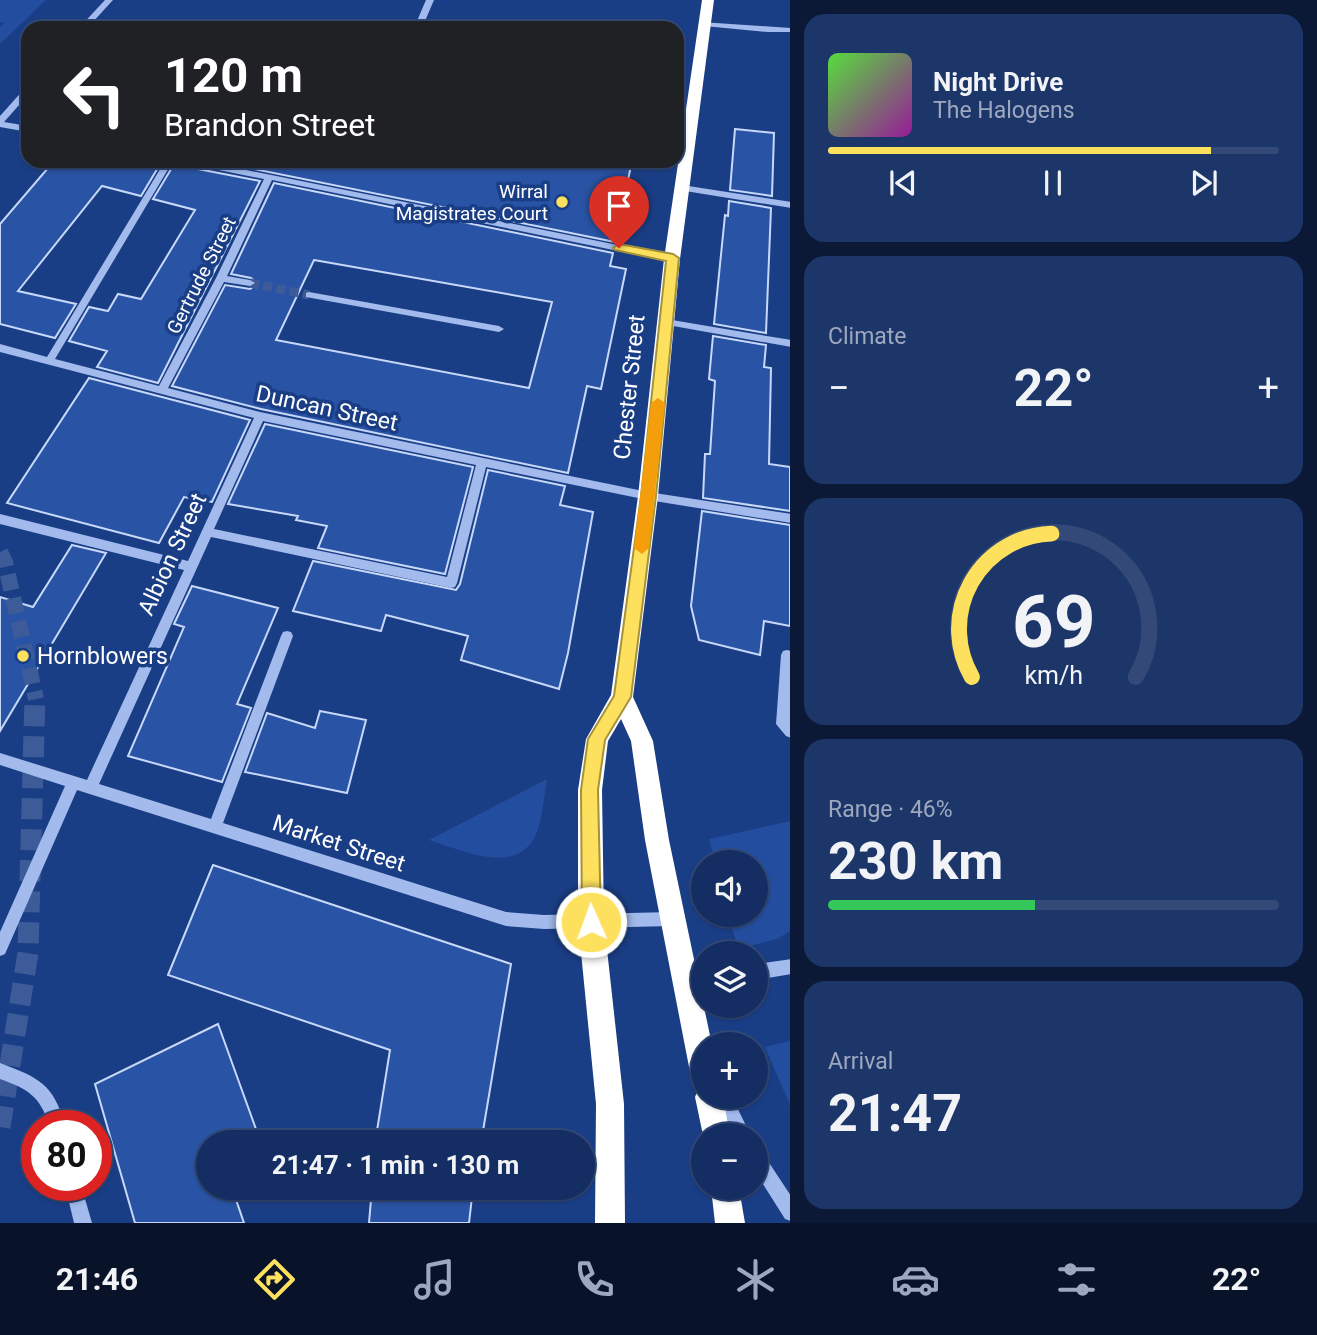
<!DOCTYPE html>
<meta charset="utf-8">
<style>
body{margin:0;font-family:Roboto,sans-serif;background:#1d366a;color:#f1f3f6;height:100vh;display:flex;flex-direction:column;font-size:26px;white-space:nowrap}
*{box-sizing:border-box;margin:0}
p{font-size:23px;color:#9da8bf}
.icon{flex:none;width:38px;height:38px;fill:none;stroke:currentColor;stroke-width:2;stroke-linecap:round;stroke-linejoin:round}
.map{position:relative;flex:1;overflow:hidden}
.drawer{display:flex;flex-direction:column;gap:14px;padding:14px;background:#0b1937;width:527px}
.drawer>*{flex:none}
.top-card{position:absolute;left:21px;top:21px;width:663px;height:147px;border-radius:21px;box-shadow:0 2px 5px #0004,0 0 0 2px #334a78;background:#202124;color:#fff;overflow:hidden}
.fabs{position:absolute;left:691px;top:850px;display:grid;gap:14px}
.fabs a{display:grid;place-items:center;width:77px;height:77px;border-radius:50%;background:#142e64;box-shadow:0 2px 5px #0004,0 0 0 2px #334a78;font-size:35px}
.speed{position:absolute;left:21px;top:1110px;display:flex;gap:14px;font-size:35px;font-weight:700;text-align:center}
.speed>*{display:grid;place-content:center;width:91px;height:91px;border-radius:50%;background:#142e64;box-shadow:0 2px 5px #0004,0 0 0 2px #334a78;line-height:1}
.speed .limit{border:10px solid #d22;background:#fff;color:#111}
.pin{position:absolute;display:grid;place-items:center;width:60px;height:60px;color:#fff;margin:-72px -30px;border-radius:50% 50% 50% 0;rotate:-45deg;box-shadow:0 0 7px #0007}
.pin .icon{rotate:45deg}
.me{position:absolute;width:77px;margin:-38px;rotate:358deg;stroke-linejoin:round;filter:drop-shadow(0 0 5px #0008)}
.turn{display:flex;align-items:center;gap:24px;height:147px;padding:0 28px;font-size:32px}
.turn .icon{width:91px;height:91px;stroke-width:2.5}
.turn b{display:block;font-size:49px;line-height:60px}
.big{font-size:52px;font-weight:700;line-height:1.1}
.drawer .widget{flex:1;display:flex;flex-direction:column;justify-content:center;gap:10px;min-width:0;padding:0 24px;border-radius:21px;background:#1d366a}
.drawer .dial{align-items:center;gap:0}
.dial svg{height:182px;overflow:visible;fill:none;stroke:#334a78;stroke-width:7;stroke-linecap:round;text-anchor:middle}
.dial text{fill:#f1f3f6;stroke:none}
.song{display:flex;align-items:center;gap:21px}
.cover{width:84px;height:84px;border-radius:10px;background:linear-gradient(135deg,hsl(110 70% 55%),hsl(300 70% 35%))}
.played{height:7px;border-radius:4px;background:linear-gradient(90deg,#fde05e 85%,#334a78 85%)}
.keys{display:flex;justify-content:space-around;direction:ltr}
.heat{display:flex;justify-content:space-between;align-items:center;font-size:38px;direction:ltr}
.charge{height:10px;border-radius:5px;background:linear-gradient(90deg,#34c759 46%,#334a78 0)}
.trip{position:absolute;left:196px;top:1130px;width:399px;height:70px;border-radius:35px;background:#142e64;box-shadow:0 2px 5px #0004,0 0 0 2px #334a78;font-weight:700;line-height:70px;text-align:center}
.tabs{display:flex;height:112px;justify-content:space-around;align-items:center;background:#081228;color:#9da8bf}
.tabs .icon{width:49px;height:49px}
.tabs .on{color:#fde05e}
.tabs b{font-size:32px;color:#f1f3f6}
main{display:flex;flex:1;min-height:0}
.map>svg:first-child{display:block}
.green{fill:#234e9f}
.building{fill:#2953a4;stroke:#c7d8f9;stroke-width:2;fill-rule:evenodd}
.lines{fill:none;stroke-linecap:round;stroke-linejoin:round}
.minor-tunnel{stroke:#3c5b98;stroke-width:9;stroke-dasharray:9 4.5;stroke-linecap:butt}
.major-tunnel-far1{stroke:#3c5b98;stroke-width:16;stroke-dasharray:16 8;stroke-linecap:butt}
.major-tunnel{stroke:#3c5b98;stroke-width:21;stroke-dasharray:21 10;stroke-linecap:butt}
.minor{fill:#a2bbec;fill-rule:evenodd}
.highway{fill:#fff;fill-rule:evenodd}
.route{fill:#fde05e;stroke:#a4923d;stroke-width:2}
.slow{fill:#f59e0b}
.poi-dot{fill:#fde05e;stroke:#1a3e86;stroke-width:2.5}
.labels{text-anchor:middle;stroke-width:7;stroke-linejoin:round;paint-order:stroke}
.far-poi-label{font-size:19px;fill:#fff;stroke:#1a3e86;text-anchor:end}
.far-street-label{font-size:19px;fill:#fff;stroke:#1a3e86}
.street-label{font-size:23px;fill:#fff;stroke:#1a3e86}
.poi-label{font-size:23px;fill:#fff;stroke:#1a3e86;text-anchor:start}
</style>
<main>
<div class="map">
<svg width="791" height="1223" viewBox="0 0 791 1223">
<rect width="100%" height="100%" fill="#1a3e86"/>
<path class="green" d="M 0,0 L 46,0 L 0,44 L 0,27 L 4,23 L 0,22 Z
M 547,779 C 544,796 543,816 537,832 C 519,878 462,850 429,840 Z
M 791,821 L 790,931 L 777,939 L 738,949 L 729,915 L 756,915 L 756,863 L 715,863 L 709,839 Z
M 790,1041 L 791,1041 L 790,1105 L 765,1047 Z"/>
<path class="building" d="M 735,129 L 774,133 L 772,196 L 730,190 Z
M 54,161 L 162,161 L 141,196 L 102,186 L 18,291 L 76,304 L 55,338 L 0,324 L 0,224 Z
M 176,161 L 182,161 L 188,167 L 260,181 L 158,383 L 97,367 L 107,351 L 69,341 L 89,307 L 108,311 L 118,294 L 141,299 L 195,210 L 153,199 Z
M 215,161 L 632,161 L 615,242 Z
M 274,183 L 613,253 L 610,266 L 626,269 L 601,389 L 587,386 L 568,473 L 261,409 L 172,386 L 225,285 L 250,289 L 257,284 L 251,278 L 231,274 ZM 314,260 L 552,302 L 529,388 L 276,340 Z
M 729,201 L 771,208 L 766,333 L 714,324 L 725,215 L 728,216 Z
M 713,336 L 766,345 L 764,367 L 771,368 L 769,464 L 790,467 L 790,511 L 703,498 L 705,454 L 710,454 L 715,381 L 709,379 Z
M 89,378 L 250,420 L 212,502 L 184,497 L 159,543 L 7,503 Z
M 265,424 L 473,467 L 445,574 L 318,548 L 327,526 L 296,520 L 298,516 L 228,504 Z
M 488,470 L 565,486 L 560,505 L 593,512 L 568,653 L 559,689 L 461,660 L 468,636 L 386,615 L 381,631 L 293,611 L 313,561 L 456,590 L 460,584 Z
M 702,511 L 790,525 L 790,626 L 764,621 L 760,655 L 699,640 L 691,606 Z
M 72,545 L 106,553 L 0,731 L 0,597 L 33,607 Z
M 192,586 L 278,608 L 237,704 L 251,708 L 222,782 L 128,756 L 184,627 L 174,624 Z
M 320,711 L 366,720 L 347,793 L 245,772 L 267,713 L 315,728 Z
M 213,865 L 511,964 L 481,1143 L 375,1143 L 390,1050 L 168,975 Z
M 218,1024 L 261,1143 L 208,1143 L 208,1188 L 232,1188 L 244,1223 L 135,1223 L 95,1084 Z
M 372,1188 L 473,1188 L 469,1223 L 369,1223 Z"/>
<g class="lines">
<path class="minor-tunnel" d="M 250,283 L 309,295"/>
<path class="major-tunnel-far1" d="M 0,552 L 5,562 L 36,699"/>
<path class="major-tunnel" d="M 0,1127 L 28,953 L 35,697"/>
<path class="minor" d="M 105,0 L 113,0 L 91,24 L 107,28 L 79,28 Z
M 426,0 L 434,0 L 422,28 L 414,28 Z
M 701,22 L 791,28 L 791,32 L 768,32 L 704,26 L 701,26 Z
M 25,88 L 28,88 L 28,95 L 4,122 L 28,126 L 28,132 L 0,127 L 0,116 Z
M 677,113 L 693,115 L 694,117 L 690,120 L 677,118 Z
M 165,161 L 173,161 L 55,359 L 159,386 L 216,278 L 264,179 L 189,164 L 185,161 L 202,161 L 672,256 L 675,257 L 675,261 L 672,262 L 272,180 L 227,276 L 250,280 L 255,283 L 250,286 L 224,282 L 168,388 L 260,412 L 648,492 L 791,514 L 791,523 L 648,500 L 486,467 L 457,583 L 455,587 L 451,588 L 211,537 L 99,784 L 211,819 L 281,636 L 283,632 L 287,631 L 291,632 L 293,636 L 223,823 L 506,912 L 544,915 L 672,912 L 677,914 L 679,919 L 677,924 L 672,926 L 544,929 L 506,926 L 77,790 L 5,954 L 0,956 L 0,932 L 65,786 L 0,765 L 0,753 L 87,780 L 184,570 L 0,524 L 0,514 L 188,561 L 254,418 L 0,352 L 0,344 L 47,357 ZM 263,421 L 476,465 L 447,577 L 214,529 Z
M 682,185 L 791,202 L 791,208 L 679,190 L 678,188 Z
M 309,292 L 499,326 L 504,329 L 499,332 L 306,297 L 306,293 Z
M 666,319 L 791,340 L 791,347 L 662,324 L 662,320 Z
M 787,650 L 791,651 L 791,738 L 786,736 L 776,724 L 781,655 L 783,651 Z
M 791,959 L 791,974 L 756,980 L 756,964 Z
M 0,1063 C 39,1078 53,1083 65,1125 L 49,1125 C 40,1096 28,1089 0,1079 Z
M 715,1097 L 732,1097 L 751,1136 L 734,1136 Z
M 756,1150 L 762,1152 L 791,1196 L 791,1221 L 785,1219 L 756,1173 Z
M 65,1185 L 81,1185 L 92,1223 L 74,1223 Z"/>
<path class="highway" d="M 702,0 L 714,0 L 680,259 L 658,496 L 633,697 L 653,741 L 669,840 L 712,1045 L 704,1045 L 704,1085 L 694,1082 L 690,1072 L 645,840 L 631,741 L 621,719 L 608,741 L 602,790 L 604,922 L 624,1104 L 625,1223 L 595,1223 L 596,1104 L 578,922 L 578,790 L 586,739 L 611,695 L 638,496 L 664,259 Z
M 704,1085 L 704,1097 L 723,1097 L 730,1136 L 704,1136 L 704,1140 L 695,1097 L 699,1087 Z
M 711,1188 L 739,1188 L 745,1223 L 715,1223 Z"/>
</g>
<path class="route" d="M 619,244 L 673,254 L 679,258 L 656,496 L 631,697 L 605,740 L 598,790 L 601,922 L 598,929 L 591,932 L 584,929 L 582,922 L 581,790 L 588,739 L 614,696 L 641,496 L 666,261 L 615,250 L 613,248 Z"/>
<path class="slow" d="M 658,398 L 665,403 L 649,548 L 642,554 L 634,548 L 651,403 Z"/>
<g class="poi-dot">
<circle cx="562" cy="202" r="7"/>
<circle cx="23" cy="656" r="7"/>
</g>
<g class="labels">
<g class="far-poi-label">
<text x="548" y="198">Wirral<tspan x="548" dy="22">Magistrates Court</tspan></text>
</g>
<g class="far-street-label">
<text transform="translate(201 275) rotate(-63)" y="7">Gertrude Street</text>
</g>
<g class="street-label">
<text transform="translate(629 387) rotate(-84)" y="8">Chester Street</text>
<text transform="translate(327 408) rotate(12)" y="8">Duncan Street</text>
<text transform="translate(172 554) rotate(-65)" y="8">Albion Street</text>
<text transform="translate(339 843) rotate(18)" y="8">Market Street</text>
</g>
<g class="poi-label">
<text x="37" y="664">Hornblowers</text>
</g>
</g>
</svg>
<div class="fabs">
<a><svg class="icon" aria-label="sound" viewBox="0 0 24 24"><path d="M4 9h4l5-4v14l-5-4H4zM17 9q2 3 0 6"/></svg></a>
<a><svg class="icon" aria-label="layers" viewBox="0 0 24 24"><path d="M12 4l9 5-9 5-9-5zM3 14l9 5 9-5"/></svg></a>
<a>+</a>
<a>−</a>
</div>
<div class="speed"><div class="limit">80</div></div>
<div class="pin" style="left:619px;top:248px;background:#d93025"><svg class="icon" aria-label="arrive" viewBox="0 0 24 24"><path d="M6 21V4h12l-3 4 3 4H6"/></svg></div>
<svg class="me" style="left:591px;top:922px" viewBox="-20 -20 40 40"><circle r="17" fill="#fde05e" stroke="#fff" stroke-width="3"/><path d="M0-11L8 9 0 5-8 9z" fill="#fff"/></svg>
<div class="trip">21:47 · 1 min · 130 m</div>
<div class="top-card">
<div class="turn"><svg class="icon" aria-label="left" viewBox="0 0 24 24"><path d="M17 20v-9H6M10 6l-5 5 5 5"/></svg><div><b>120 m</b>Brandon Street</div></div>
</div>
</div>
<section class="drawer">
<div class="widget">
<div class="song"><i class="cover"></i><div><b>Night Drive</b><p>The Halogens</p></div></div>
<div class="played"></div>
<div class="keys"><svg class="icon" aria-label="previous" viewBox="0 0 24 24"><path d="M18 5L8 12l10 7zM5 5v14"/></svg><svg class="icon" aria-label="pause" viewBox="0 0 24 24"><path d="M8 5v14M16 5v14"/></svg><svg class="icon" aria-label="next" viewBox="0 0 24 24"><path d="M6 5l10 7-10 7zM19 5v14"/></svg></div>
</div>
<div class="widget"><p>Climate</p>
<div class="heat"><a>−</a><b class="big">22°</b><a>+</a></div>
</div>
<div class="widget dial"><svg viewBox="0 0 100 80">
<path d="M14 69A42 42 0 1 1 86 69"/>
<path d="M14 69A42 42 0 0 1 49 6" stroke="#fde05e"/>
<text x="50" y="56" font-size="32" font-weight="700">69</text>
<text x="50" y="72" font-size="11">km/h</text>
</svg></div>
<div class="widget"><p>Range · 46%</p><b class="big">230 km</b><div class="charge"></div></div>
<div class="widget"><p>Arrival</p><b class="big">21:47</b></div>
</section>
</main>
<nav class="tabs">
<b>21:46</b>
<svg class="icon on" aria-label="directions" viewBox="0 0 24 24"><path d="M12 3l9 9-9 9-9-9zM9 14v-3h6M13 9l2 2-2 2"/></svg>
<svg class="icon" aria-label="music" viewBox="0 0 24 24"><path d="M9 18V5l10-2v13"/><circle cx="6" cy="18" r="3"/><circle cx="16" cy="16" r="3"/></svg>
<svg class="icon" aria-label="phone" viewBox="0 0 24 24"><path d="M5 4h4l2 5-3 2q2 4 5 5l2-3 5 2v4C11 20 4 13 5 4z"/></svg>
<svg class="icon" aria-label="climate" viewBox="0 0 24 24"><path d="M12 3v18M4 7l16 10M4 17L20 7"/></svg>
<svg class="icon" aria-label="car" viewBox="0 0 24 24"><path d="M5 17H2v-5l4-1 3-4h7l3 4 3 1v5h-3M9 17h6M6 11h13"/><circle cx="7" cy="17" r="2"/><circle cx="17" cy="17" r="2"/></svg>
<svg class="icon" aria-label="filters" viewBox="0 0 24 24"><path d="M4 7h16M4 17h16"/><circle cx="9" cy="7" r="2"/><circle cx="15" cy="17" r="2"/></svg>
<b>22°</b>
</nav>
